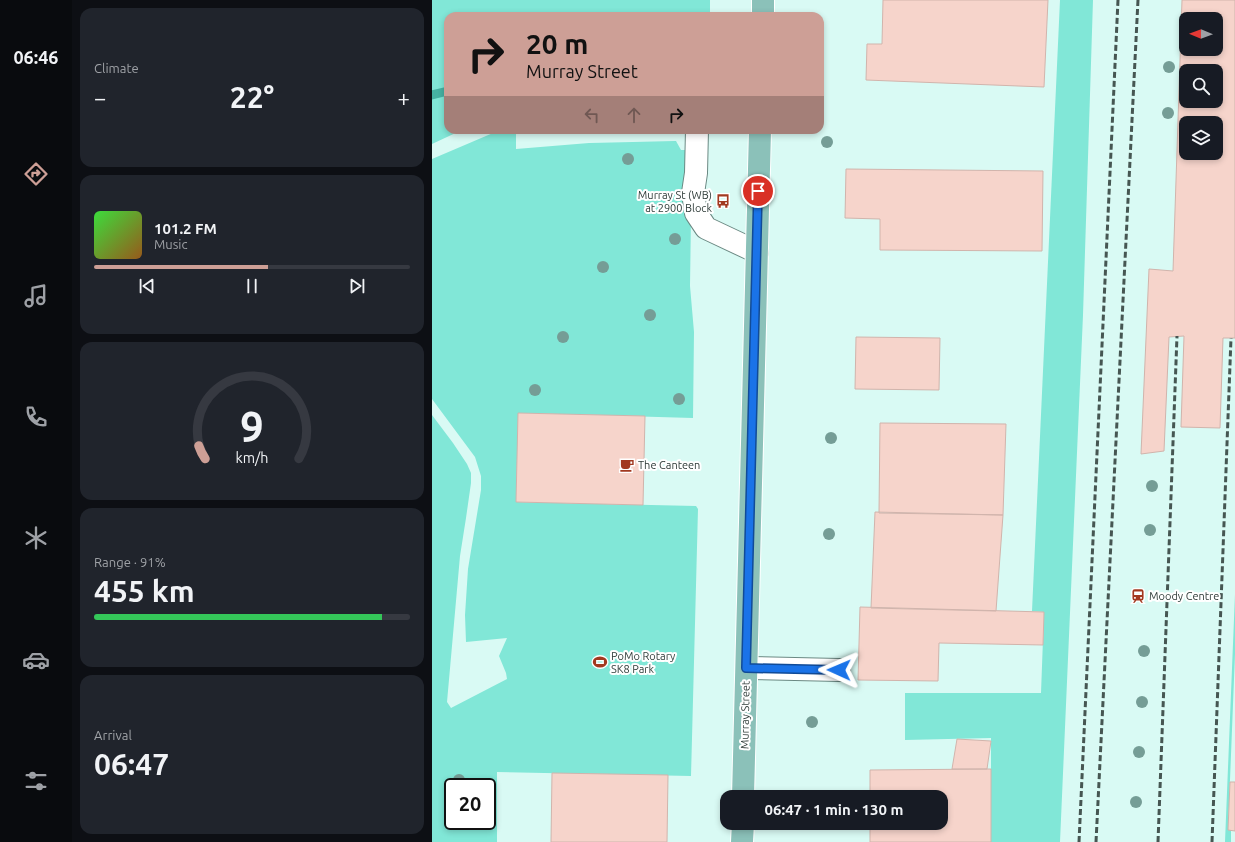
<!DOCTYPE html>
<meta charset="utf-8">
<style>
body{margin:0;font-family:Ubuntu,sans-serif;background:#20242c;color:#f1f3f6;height:100vh;display:flex;flex-direction:column;font-size:15px;white-space:nowrap}
*{box-sizing:border-box;margin:0}
p{font-size:13px;color:#9ea1a6}
.icon{flex:none;width:22px;height:22px;fill:none;stroke:currentColor;stroke-width:2;stroke-linecap:round;stroke-linejoin:round}
.map{position:relative;flex:1;overflow:hidden}
.panel{display:flex;flex-direction:column;gap:8px;padding:8px;background:#0d0f14;width:360px}
.panel>*{flex:none}
.banner{position:absolute;left:12px;top:12px;width:380px;height:122px;border-radius:12px;box-shadow:0 2px 6px #0003;background:#cd9f96;color:#111;overflow:hidden}
.needle{width:26px;rotate:271deg}
.fabs{position:absolute;left:747px;top:12px;display:grid;gap:8px}
.fabs a{display:grid;place-items:center;width:44px;height:44px;border-radius:8px;background:#171b24;box-shadow:0 2px 6px #0003;font-size:20px}
.speed{position:absolute;left:12px;top:778px;display:flex;gap:8px;font-size:20px;font-weight:700;text-align:center}
.speed>*{display:grid;place-content:center;width:52px;height:52px;border-radius:50%;background:#171b24;box-shadow:0 2px 6px #0003;line-height:1}
.speed .limit{border:2px solid #111;border-radius:6px;background:#fff;color:#111}
.pin{position:absolute;display:grid;place-items:center;width:34px;height:34px;color:#fff;margin:-17px;border:2px solid #fff;border-radius:50%;box-shadow:0 1px 4px #0007}
.me{position:absolute;width:44px;margin:-22px;rotate:271deg;stroke-linejoin:round;filter:drop-shadow(0 0 3px #0008)}
.turn{display:flex;align-items:center;gap:14px;height:84px;padding:0 16px;font-size:18px}
.turn .icon{width:52px;height:52px;stroke-width:2.5}
.turn b{display:block;font-size:28px;line-height:34px}
.lanes{display:flex;align-items:center;height:38px;padding:0 16px;background:#0003;justify-content:center;gap:20px;direction:ltr}
.lanes .off{opacity:.35}
.big{font-size:30px;font-weight:600;line-height:1.1}
.panel .card{flex:1;display:flex;flex-direction:column;justify-content:center;gap:6px;min-width:0;padding:0 14px;border-radius:12px;background:#20242c}
.panel .dial{align-items:center;gap:0}
.dial svg{height:104px;overflow:visible;fill:none;stroke:#363941;stroke-width:7;stroke-linecap:round;text-anchor:middle}
.dial text{fill:#f1f3f6;stroke:none}
.song{display:flex;align-items:center;gap:12px}
.cover{width:48px;height:48px;border-radius:6px;background:linear-gradient(135deg,hsl(120 70% 55%),hsl(30 70% 35%))}
.played{height:4px;border-radius:2px;background:linear-gradient(90deg,#cd9f96 55%,#363941 55%)}
.keys{display:flex;justify-content:space-around;direction:ltr}
.heat{display:flex;justify-content:space-between;align-items:center;font-size:22px;direction:ltr}
.charge{height:6px;border-radius:3px;background:linear-gradient(90deg,#34c759 91%,#363941 0)}
.trip{position:absolute;left:288px;top:790px;width:228px;height:40px;border-radius:12px;background:#171b24;box-shadow:0 2px 6px #0003;font-weight:600;line-height:40px;text-align:center}
main{display:flex;flex:1;min-height:0}
.dock{display:flex;flex-direction:column;width:72px;justify-content:space-around;align-items:center;background:#090b0e;color:#9ea1a6}
.dock .icon{width:28px;height:28px}
.dock .active{color:#cd9f96}
.dock b{font-size:18px;color:#f1f3f6}
.map>svg:first-child{display:block}
.green{fill:#81e7d7;fill-rule:evenodd}
.lines{fill:none;stroke-linecap:round;stroke-linejoin:round}
.stream{stroke:#46b1a2;stroke-width:9}
.building{fill:#f6d4cb;stroke:#d1b4ac;fill-rule:evenodd}
.minor-casing{stroke:#6b8983;stroke-width:24}
.major-casing{stroke:#fff;stroke-width:24}
.minor{stroke:#fff;stroke-width:22}
.major{stroke:#8bc1b9;stroke-width:22}
.rail{stroke:#465652;stroke-width:3;stroke-dasharray:6 3;stroke-linecap:butt}
.tree{fill:#759d96}
.route-casing{stroke:#114b97;stroke-width:10}
.route{stroke:#1a73e8;stroke-width:7}
.labels{text-anchor:middle;stroke-width:4;stroke-linejoin:round;paint-order:stroke}
.poi-label{font-size:11px;fill:#2f3c39;stroke:#fff;text-anchor:start}
.street-label{font-size:11px;fill:#2f3c39;stroke:#fff}
</style>
<main>
<nav class="dock">
<b>06:46</b>
<svg class="icon active" aria-label="directions" viewBox="0 0 24 24"><path d="M12 3l9 9-9 9-9-9zM9 14v-3h6M13 9l2 2-2 2"/></svg>
<svg class="icon" aria-label="music" viewBox="0 0 24 24"><path d="M9 18V5l10-2v13"/><circle cx="6" cy="18" r="3"/><circle cx="16" cy="16" r="3"/></svg>
<svg class="icon" aria-label="phone" viewBox="0 0 24 24"><path d="M5 4h4l2 5-3 2q2 4 5 5l2-3 5 2v4C11 20 4 13 5 4z"/></svg>
<svg class="icon" aria-label="climate" viewBox="0 0 24 24"><path d="M12 3v18M4 7l16 10M4 17L20 7"/></svg>
<svg class="icon" aria-label="car" viewBox="0 0 24 24"><path d="M5 17H2v-5l4-1 3-4h7l3 4 3 1v5h-3M9 17h6M6 11h13"/><circle cx="7" cy="17" r="2"/><circle cx="17" cy="17" r="2"/></svg>
<svg class="icon" aria-label="filters" viewBox="0 0 24 24"><path d="M4 7h16M4 17h16"/><circle cx="9" cy="7" r="2"/><circle cx="15" cy="17" r="2"/></svg>
</nav>
<section class="panel">
<div class="card"><p>Climate</p>
<div class="heat"><a>−</a><b class="big">22°</b><a>+</a></div>
</div>
<div class="card">
<div class="song"><i class="cover"></i><div><b>101.2 FM</b><p>Music</p></div></div>
<div class="played"></div>
<div class="keys"><svg class="icon" aria-label="previous" viewBox="0 0 24 24"><path d="M18 5L8 12l10 7zM5 5v14"/></svg><svg class="icon" aria-label="pause" viewBox="0 0 24 24"><path d="M8 5v14M16 5v14"/></svg><svg class="icon" aria-label="next" viewBox="0 0 24 24"><path d="M6 5l10 7-10 7zM19 5v14"/></svg></div>
</div>
<div class="card dial"><svg viewBox="0 0 100 80">
<path d="M14 69A42 42 0 1 1 86 69"/>
<path d="M14 69A42 42 0 0 1 9 59" stroke="#cd9f96"/>
<text x="50" y="56" font-size="32" font-weight="700">9</text>
<text x="50" y="72" font-size="11">km/h</text>
</svg></div>
<div class="card"><p>Range · 91%</p><b class="big">455 km</b><div class="charge"></div></div>
<div class="card"><p>Arrival</p><b class="big">06:47</b></div>
</section>
<div class="map">
<svg width="803" height="842" viewBox="0 0 803 842">
<rect width="100%" height="100%" fill="#d9faf4"/>
<path class="green" d="M 0,0 L 278,0 L 278,16 L 16,16 L 16,130 L 30,130 L 0,144 Z
M 628,0 L 661,0 L 651,315 L 628,842 L 559,842 L 559,738 L 473,740 L 473,693 L 609,693 L 612,612 L 600,611 Z
M 68,130 L 84,130 L 84,149 L 157,143 L 244,141 L 249,150 L 260,150 L 260,165 L 252,175 L 251,209 L 259,217 L 258,286 L 262,332 L 261,418 L 87,413 L 84,502 L 264,506 L 266,509 L 259,776 L 65,772 L 65,842 L 0,842 L 0,415 L 21,443 L 35,464 L 39,473 L 39,483 L 34,518 L 28,556 L 15,702 L 19,708 L 75,679 L 74,673 L 67,656 L 75,638 L 34,642 L 33,615 L 36,569 L 49,490 L 49,476 L 43,457 L 0,399 L 0,159 ZM 21,787 L 55,787 L 55,821 L 21,821 Z
M 803,594 L 803,654 L 796,830 L 799,830 L 799,842 L 793,842 Z"/>
<g class="lines">
<path class="stream" d="M 0,95 L 16,91"/>
</g>
<path class="building" d="M 451,0 L 616,0 L 612,87 L 434,80 L 435,44 L 450,44 Z
M 750,0 L 803,0 L 803,338 L 791,338 L 788,428 L 749,427 L 752,336 L 737,337 L 732,451 L 709,454 L 717,269 L 741,271 ZM 754,19 L 784,19 L 784,49 L 754,49 ZM 754,71 L 784,71 L 784,101 L 754,101 ZM 754,123 L 784,123 L 784,153 L 754,153 Z
M 414,169 L 611,171 L 610,251 L 448,250 L 448,219 L 413,218 Z
M 424,337 L 508,338 L 507,390 L 423,389 Z
M 86,413 L 213,416 L 211,505 L 84,502 Z
M 448,423 L 574,424 L 571,515 L 447,513 Z
M 443,512 L 571,515 L 564,611 L 439,608 Z
M 428,607 L 612,612 L 611,645 L 507,643 L 506,681 L 426,680 Z
M 525,739 L 559,741 L 555,769 L 520,769 Z
M 559,769 L 559,842 L 438,842 L 438,823 L 509,823 L 509,797 L 438,797 L 438,770 Z
M 120,773 L 236,775 L 235,842 L 119,842 Z
M 798,782 L 803,782 L 803,831 L 796,830 Z"/>
<g class="lines">
<defs>
<path id="minor" d="M 265,130 L 264,173 L 261,193 L 264,213 L 274,228 L 325,252
M 315,668 L 407,670"/>
<path id="major" d="M 331,16 L 331,0
M 311,797 L 328,130
M 310,842 L 311,823"/>
</defs>
<use href="#minor" class="minor-casing"/>
<use href="#major" class="major-casing"/>
<use href="#minor" class="minor"/>
<use href="#major" class="major"/>
<path class="rail" d="M 647,842 L 686,0
M 664,842 L 706,0
M 726,842 L 745,336
M 780,842 L 799,338"/>
</g>
<g class="tree">
<circle cx="737" cy="67" r="6"/>
<circle cx="736" cy="113" r="6"/>
<circle cx="395" cy="142" r="6"/>
<circle cx="196" cy="159" r="6"/>
<circle cx="243" cy="239" r="6"/>
<circle cx="171" cy="267" r="6"/>
<circle cx="218" cy="315" r="6"/>
<circle cx="131" cy="337" r="6"/>
<circle cx="103" cy="390" r="6"/>
<circle cx="247" cy="399" r="6"/>
<circle cx="399" cy="438" r="6"/>
<circle cx="720" cy="486" r="6"/>
<circle cx="718" cy="530" r="6"/>
<circle cx="397" cy="534" r="6"/>
<circle cx="712" cy="651" r="6"/>
<circle cx="710" cy="702" r="6"/>
<circle cx="380" cy="722" r="6"/>
<circle cx="707" cy="752" r="6"/>
<circle cx="27" cy="780" r="6"/>
<circle cx="704" cy="802" r="6"/>
</g>
<g class="lines">
<defs>
<path id="route" d="M 326,191 L 314,668 L 407,670"/>
</defs>
<use href="#route" class="route-casing"/>
<use href="#route" class="route"/>
</g>
<defs>
<symbol id="bus-bare" viewBox="-9 -9 18 18"><path d="M-5-6H5V4H4V6H2V4H-2V6H-4V4H-5ZM-3.5-4V0h7V-4ZM-3.5 1.2v1.5H-2V1.2ZM2 1.2v1.5H3.5V1.2Z" fill="#a23920" stroke="#fff" stroke-width="2.5" paint-order="stroke"/></symbol>
<symbol id="cafe-bare" viewBox="-9 -9 18 18"><path d="M-5.5-4.5H6V0H3Q3 3.5 0 3.5H-2.5Q-5.5 3.5-5.5 0ZM3-3.2v2h1.7v-2ZM-6 4.5H4V6H-6Z" fill="#a23920" stroke="#fff" stroke-width="2.5" paint-order="stroke"/></symbol>
<symbol id="station-bare" viewBox="-9 -9 18 18"><path d="M-3-6H3Q5-6 5-4V2Q5 4 3 4L4.5 6H3L1.5 4h-3L-3 6H-4.5L-3 4Q-5 4-5 2V-4Q-5-6-3-6ZM-3.5-4v3h7v-3ZM-3.5 1v1.5H-2V1ZM2 1v1.5H3.5V1Z" fill="#a23920" stroke="#fff" stroke-width="2.5" paint-order="stroke"/></symbol>
<symbol id="stadium-bare" viewBox="-9 -9 18 18"><path d="M0-5a6.5 5 0 1 0 0 10a6.5 5 0 1 0 0-10ZM-3.5-1.8h7v3.6h-7Z" fill="#a23920" stroke="#fff" stroke-width="2.5" paint-order="stroke"/></symbol>
</defs>
<g fill-rule="evenodd">
<use href="#bus-bare" x="281" y="191" width="20" height="20"/>
<use href="#cafe-bare" x="185" y="455" width="20" height="20"/>
<use href="#station-bare" x="696" y="586" width="20" height="20"/>
<use href="#stadium-bare" x="158" y="652" width="20" height="20"/>
</g>
<g class="labels">
<g class="poi-label">
<text x="280" y="199" text-anchor="end">Murray St (WB)<tspan x="280" dy="13">at 2900 Block</tspan></text>
<text x="206" y="469">The Canteen</text>
<text x="717" y="600">Moody Centre</text>
<text x="179" y="660">PoMo Rotary<tspan x="179" dy="13">SK8 Park</tspan></text>
</g>
<g class="street-label">
<text transform="translate(313 715) rotate(-89)" y="4">Murray Street</text>
</g>
</g>
</svg>
<div class="fabs">
<a><svg class="needle" viewBox="-14 -14 28 28"><path d="M0-13l5 13h-10z" fill="#e53935"/><path d="M0 13l5-13h-10z" fill="#9ea1a6"/></svg></a>
<a><svg class="icon" aria-label="search" viewBox="0 0 24 24"><circle cx="10" cy="10" r="6"/><path d="M15 15l6 6"/></svg></a>
<a><svg class="icon" aria-label="layers" viewBox="0 0 24 24"><path d="M12 4l9 5-9 5-9-5zM3 14l9 5 9-5"/></svg></a>
</div>
<div class="speed"><div class="limit">20</div></div>
<div class="pin" style="left:326px;top:191px;background:#d93025"><svg class="icon" aria-label="arrive" viewBox="0 0 24 24"><path d="M6 21V4h12l-3 4 3 4H6"/></svg></div>
<svg class="me" style="left:407px;top:670px" viewBox="-20 -20 40 40"><path d="M0-17L14 15 0 8-14 15z" fill="#1a73e8" stroke="#fff" stroke-width="4"/></svg>
<div class="trip">06:47 · 1 min · 130 m</div>
<div class="banner">
<div class="turn"><svg class="icon" aria-label="right" viewBox="0 0 24 24"><path d="M7 20v-9h11M14 6l5 5-5 5"/></svg><div><b>20 m</b>Murray Street</div></div>
<div class="lanes"><svg class="icon off" aria-label="left" viewBox="0 0 24 24"><path d="M17 20v-9H6M10 6l-5 5 5 5"/></svg><svg class="icon off" aria-label="ahead" viewBox="0 0 24 24"><path d="M12 20V5M6 11l6-6 6 6"/></svg><svg class="icon" aria-label="right" viewBox="0 0 24 24"><path d="M7 20v-9h11M14 6l5 5-5 5"/></svg></div>
</div>
</div>
</main>
